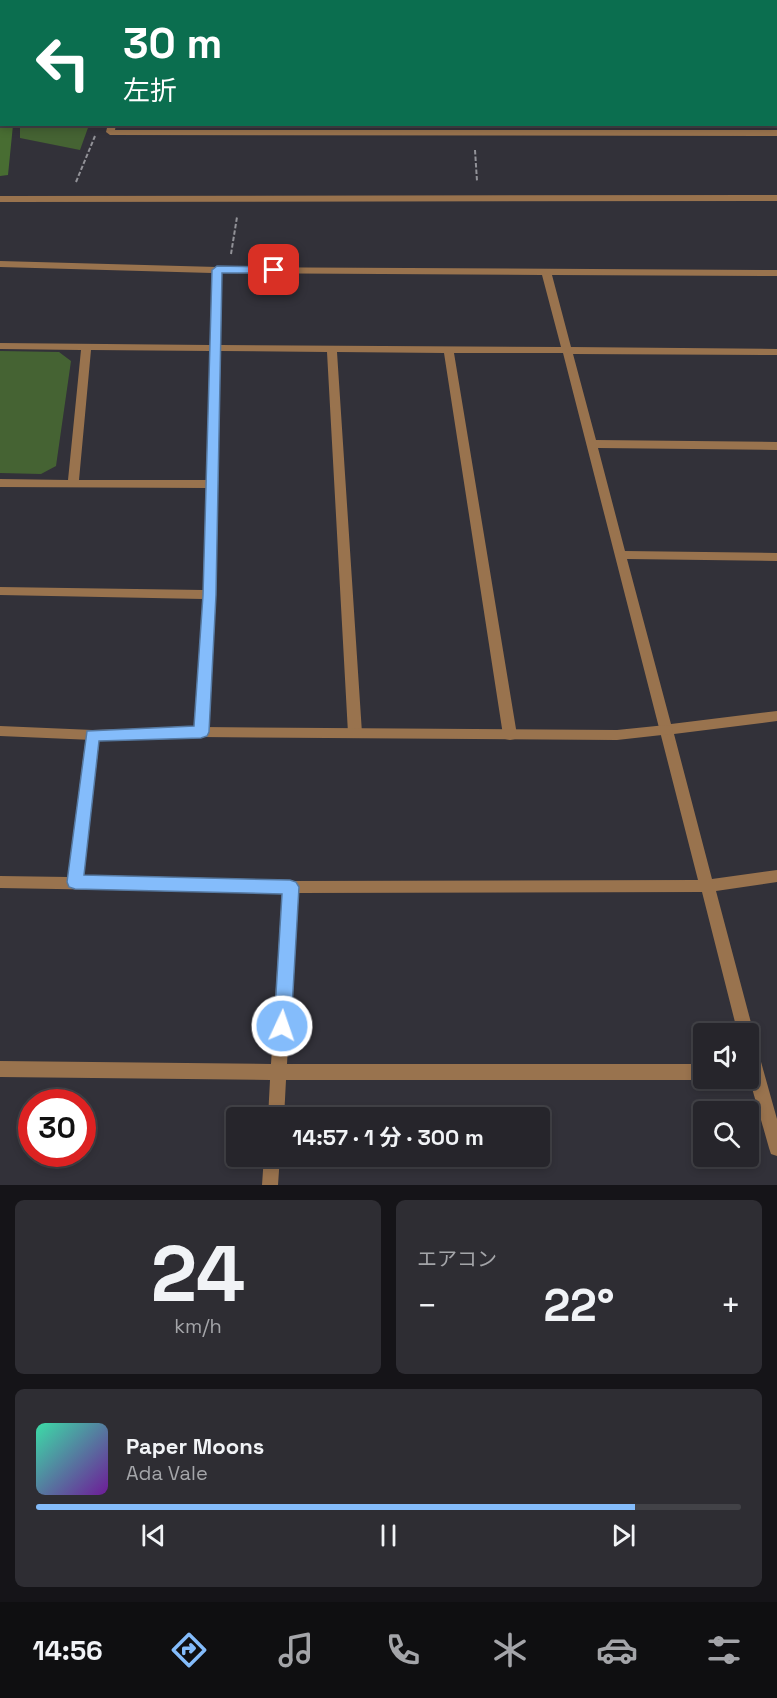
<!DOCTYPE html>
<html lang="ja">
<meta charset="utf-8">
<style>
body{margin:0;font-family:"Space Grotesk","Noto Sans JP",sans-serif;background:#2e2d33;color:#f1f3f6;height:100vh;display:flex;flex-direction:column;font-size:22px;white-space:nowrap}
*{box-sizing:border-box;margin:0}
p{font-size:20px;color:#a4a5a9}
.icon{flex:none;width:33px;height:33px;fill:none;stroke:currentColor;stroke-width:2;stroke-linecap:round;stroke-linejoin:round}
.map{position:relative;height:1185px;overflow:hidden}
.drawer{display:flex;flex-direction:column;gap:15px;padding:15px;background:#151418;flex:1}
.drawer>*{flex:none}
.top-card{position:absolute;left:0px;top:0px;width:777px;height:126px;box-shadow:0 3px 9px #0003,0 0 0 2px #424247;background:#0b6e4f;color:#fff;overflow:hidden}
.controls{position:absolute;left:693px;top:1023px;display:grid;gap:12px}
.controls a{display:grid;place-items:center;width:66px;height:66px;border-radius:6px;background:#26252b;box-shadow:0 3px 9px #0003,0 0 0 2px #424247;font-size:30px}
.speed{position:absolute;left:18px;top:1089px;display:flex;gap:12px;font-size:30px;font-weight:700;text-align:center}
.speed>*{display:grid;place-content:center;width:78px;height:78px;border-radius:50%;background:#26252b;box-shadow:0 3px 9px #0003,0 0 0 2px #424247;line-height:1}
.speed .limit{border:9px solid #d22;background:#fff;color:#111}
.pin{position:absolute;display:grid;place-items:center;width:51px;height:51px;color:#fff;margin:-26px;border-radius:12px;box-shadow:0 3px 9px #0006}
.me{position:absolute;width:66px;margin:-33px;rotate:3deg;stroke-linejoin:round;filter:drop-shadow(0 0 4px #0008)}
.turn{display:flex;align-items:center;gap:21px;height:126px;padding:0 24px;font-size:27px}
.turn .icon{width:78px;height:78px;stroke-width:2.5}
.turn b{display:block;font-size:42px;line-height:51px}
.big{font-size:45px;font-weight:700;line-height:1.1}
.drawer .widget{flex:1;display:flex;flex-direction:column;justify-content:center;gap:9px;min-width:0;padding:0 21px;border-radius:9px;background:#2e2d33}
.drawer .dial{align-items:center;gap:0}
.dial b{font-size:78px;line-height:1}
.song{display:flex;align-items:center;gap:18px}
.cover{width:72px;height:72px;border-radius:9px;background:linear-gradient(135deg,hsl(160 70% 55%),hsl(280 70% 35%))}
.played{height:6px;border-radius:3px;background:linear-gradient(90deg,#84bcfb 85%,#424247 85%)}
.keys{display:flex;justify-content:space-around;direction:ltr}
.heat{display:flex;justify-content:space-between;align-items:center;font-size:33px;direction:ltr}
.drawer .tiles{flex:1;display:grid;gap:15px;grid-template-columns:1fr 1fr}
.widget:last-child{grid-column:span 2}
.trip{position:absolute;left:226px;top:1107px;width:324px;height:60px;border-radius:6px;background:#26252b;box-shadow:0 3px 9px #0003,0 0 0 2px #424247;font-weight:700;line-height:60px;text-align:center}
.tab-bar{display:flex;height:96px;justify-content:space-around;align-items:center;background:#0f0f11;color:#a4a5a9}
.tab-bar .icon{width:42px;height:42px}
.tab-bar .current{color:#84bcfb}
.tab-bar b{font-size:27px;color:#f1f3f6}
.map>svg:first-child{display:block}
.green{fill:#456333}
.forest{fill:#486d32}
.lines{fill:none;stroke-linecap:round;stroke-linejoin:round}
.path{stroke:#929298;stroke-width:2;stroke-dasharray:4.5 2;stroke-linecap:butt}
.minor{fill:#99734e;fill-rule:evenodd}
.tertiary{fill:#99734e;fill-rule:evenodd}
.route{fill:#84bcfb;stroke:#567aa3;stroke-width:1.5}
</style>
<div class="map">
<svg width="777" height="1185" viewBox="0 0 777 1185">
<rect width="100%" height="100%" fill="#323139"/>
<path class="green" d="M 20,125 L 20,124 L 89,125 L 80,150 L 20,138 Z
M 0,351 L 59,352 L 71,361 L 56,466 L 41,474 L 0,473 Z"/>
<path class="forest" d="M 0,0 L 203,0 L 2,2 L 2,124 L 13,125 L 8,175 L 0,176 Z"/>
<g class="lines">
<path class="path" d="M 475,150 L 477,181
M 76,182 L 95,136
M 231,254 L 237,217"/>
<path class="minor" d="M 229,0 L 237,0 L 229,2 Z
M 559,0 L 567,0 L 567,2 L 559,2 Z
M 776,25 L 777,25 L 777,29 L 776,29 Z
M 776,75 L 777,75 L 777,79 L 776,79 Z
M 108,124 L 116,124 L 115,130 L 777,130 L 777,136 L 110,135 L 106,132 Z
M 777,195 L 777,201 L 0,202 L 0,196 Z
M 0,261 L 217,267 L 777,270 L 777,276 L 552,275 L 571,347 L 777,349 L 777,355 L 573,354 L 596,440 L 777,442 L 777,450 L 598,448 L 625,551 L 777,553 L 777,561 L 627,559 L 671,724 L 777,711 L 777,721 L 674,734 L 712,879 L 777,870 L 777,882 L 716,891 L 754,1034 L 752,1038 L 756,1044 L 777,1119 L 777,1156 L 771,1154 L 769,1148 L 748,1074 L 748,1034 L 738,1034 L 702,892 L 297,893 L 287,1064 L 704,1064 L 704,1078 L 707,1078 L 704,1080 L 286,1080 L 284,1118 L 268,1118 L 270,1080 L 0,1077 L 0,1061 L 271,1064 L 282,893 L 0,888 L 0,876 L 68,877 L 86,735 L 88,731 L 93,730 L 98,731 L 100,735 L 83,877 L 290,881 L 698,880 L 563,353 L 454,353 L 517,735 L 515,739 L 510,740 L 505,739 L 503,735 L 444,353 L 337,352 L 362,733 L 360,737 L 355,738 L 350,737 L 348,733 L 327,352 L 220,351 L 215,595 L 209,732 L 207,736 L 202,737 L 197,736 L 195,732 L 203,599 L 0,595 L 0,587 L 203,590 L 206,488 L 0,487 L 0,479 L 68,480 L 81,350 L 0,349 L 0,343 L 210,345 L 212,273 L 0,267 ZM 222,273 L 542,275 L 561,347 L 220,345 ZM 91,350 L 210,351 L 206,480 L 79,480 Z
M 264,1156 L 280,1156 L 278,1185 L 262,1185 Z"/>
<path class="tertiary" d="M 666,725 L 671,726 L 673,730 L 671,734 L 617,740 L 202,737 L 93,740 L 0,736 L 0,726 L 93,730 L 202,727 L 617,730 Z"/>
</g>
<path class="route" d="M 217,266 L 274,267 L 279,270 L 274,273 L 222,273 L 216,595 L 209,732 L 207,736 L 201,738 L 99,741 L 84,875 L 290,880 L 296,882 L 299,887 L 291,1026 L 289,1032 L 282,1034 L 276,1032 L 274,1026 L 282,894 L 75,889 L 69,887 L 67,882 L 87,731 L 194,726 L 203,595 L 212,270 Z"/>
</svg>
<div class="controls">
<a><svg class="icon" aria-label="sound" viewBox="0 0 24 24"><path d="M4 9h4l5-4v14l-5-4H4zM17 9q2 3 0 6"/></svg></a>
<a><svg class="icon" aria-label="search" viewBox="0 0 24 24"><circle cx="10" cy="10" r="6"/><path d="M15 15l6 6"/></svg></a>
</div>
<div class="speed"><div class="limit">30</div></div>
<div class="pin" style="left:274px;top:270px;background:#d93025"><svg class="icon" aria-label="arrive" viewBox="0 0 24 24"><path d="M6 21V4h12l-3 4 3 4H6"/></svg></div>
<svg class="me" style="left:282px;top:1026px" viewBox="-20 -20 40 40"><circle r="17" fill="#84bcfb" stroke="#fff" stroke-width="3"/><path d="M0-11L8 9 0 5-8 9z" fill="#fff"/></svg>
<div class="trip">14:57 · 1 分 · 300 m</div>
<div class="top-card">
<div class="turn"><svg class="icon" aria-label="left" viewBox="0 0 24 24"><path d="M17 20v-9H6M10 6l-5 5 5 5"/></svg><div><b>30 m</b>左折</div></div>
</div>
</div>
<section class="drawer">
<div class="tiles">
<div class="widget dial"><b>24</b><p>km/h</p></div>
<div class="widget"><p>エアコン</p>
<div class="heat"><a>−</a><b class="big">22°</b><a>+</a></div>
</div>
<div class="widget">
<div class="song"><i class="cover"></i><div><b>Paper Moons</b><p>Ada Vale</p></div></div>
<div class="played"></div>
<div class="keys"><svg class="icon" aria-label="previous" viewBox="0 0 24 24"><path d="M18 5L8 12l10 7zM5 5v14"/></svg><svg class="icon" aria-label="pause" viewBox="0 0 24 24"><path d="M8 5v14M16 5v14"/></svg><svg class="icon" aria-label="next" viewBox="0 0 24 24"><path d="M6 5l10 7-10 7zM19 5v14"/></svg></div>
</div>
</div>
</section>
<nav class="tab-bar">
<b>14:56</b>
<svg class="icon current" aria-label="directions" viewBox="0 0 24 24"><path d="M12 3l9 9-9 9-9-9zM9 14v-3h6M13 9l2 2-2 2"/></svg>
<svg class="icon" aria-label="music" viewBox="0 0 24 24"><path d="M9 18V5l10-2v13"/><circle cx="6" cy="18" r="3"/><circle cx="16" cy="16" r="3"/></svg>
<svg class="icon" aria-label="phone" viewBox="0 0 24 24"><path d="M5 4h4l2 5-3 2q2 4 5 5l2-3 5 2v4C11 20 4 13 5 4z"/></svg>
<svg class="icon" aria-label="climate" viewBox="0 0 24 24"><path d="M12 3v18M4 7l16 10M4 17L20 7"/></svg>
<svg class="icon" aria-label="car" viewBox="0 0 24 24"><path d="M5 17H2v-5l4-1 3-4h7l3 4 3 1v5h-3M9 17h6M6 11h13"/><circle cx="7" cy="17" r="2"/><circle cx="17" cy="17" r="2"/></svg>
<svg class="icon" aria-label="filters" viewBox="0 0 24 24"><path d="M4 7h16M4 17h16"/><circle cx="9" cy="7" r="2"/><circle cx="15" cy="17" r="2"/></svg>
</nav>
